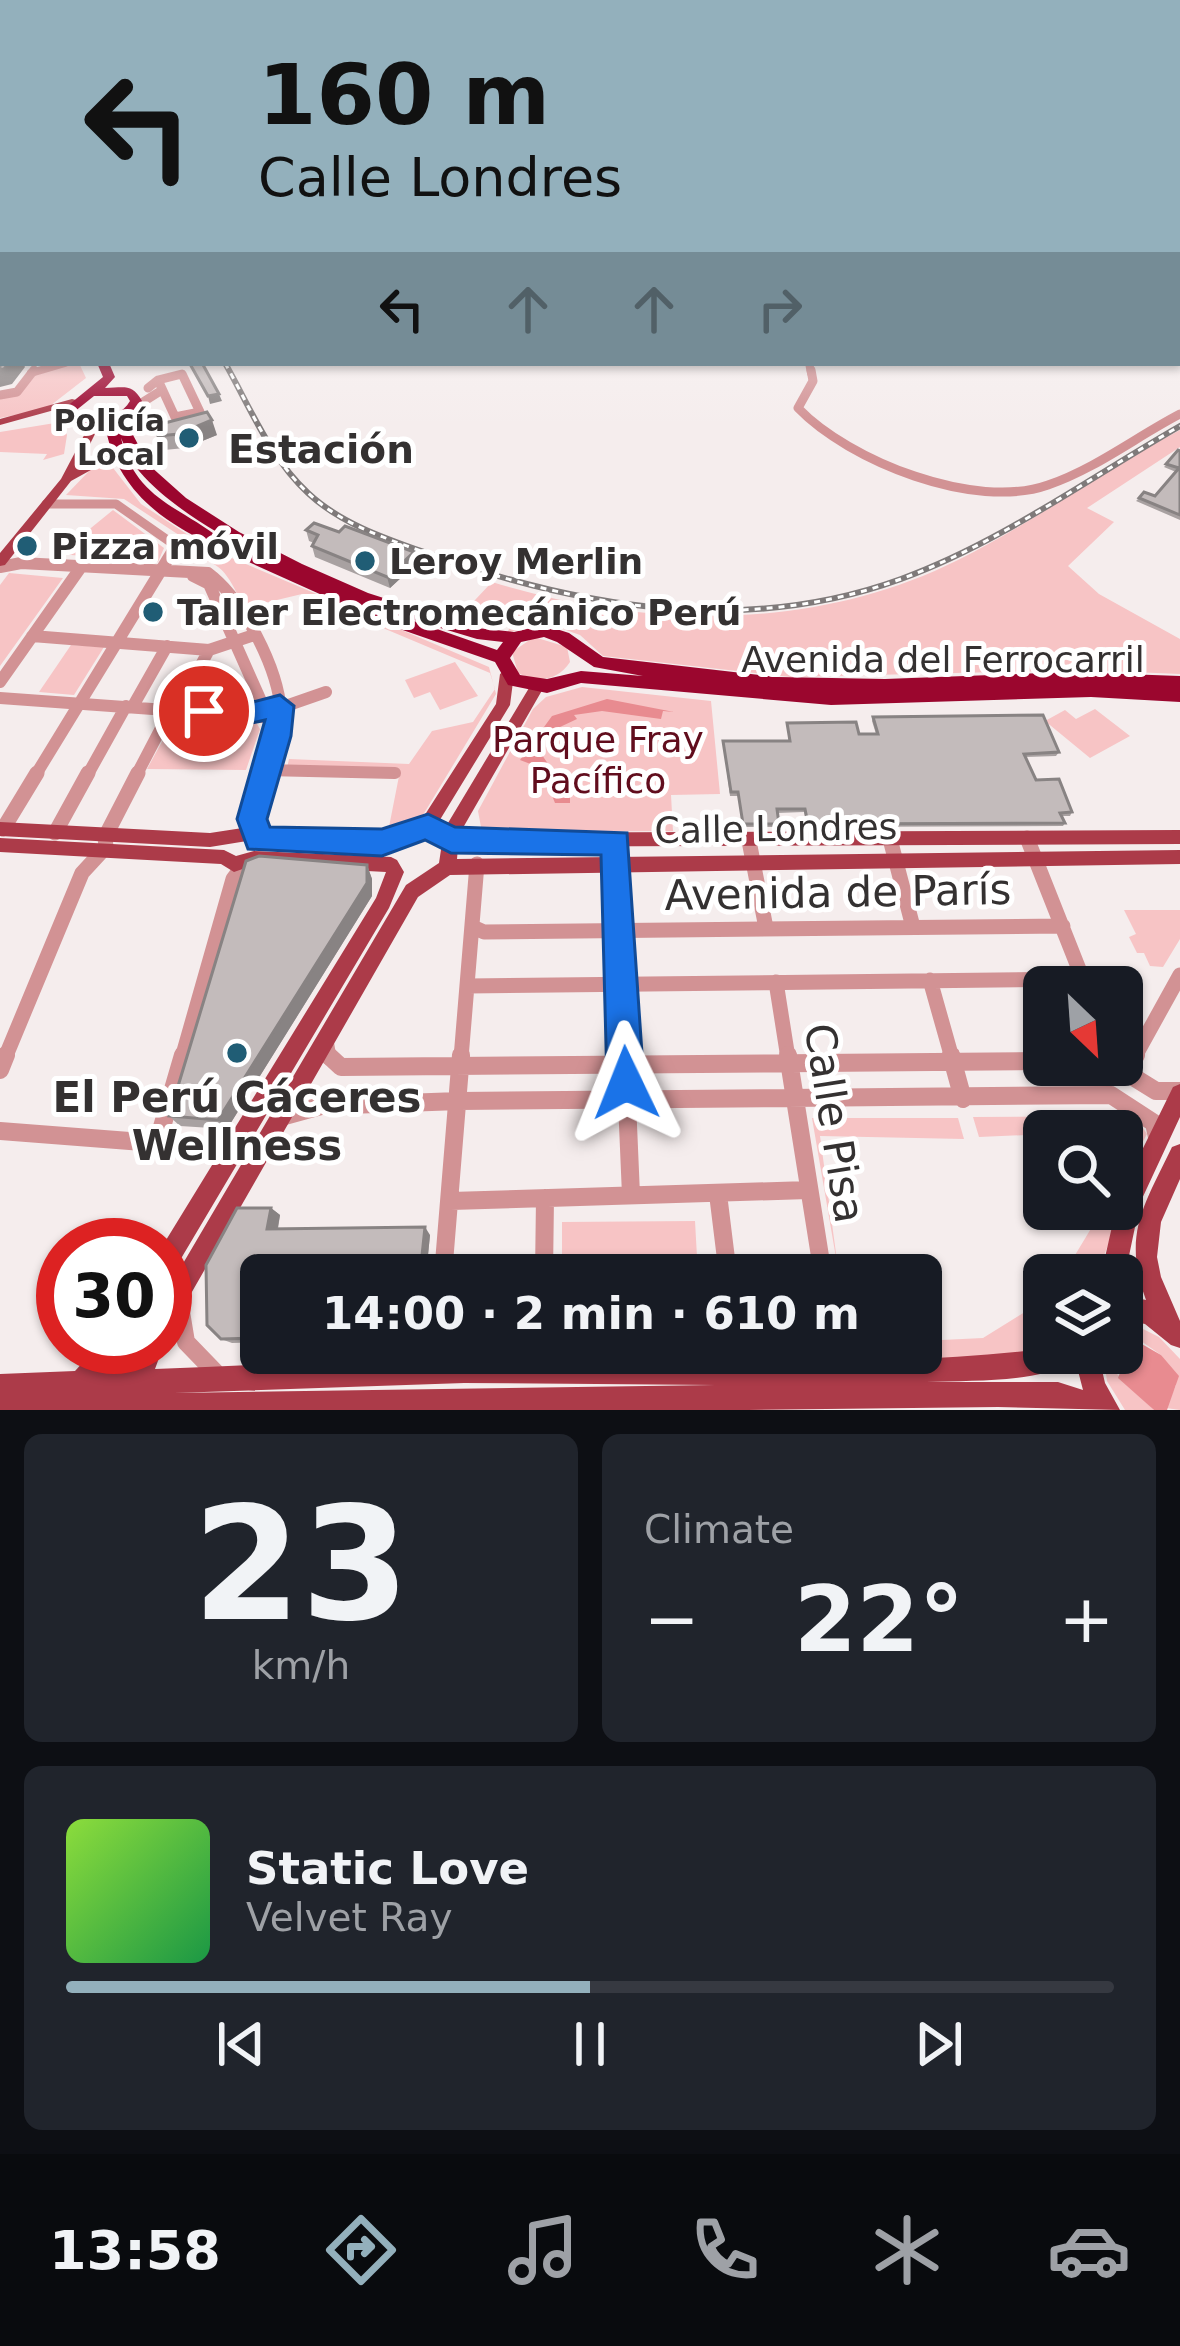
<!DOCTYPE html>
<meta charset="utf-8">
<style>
body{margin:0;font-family:"DejaVu Sans",sans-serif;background:#20242c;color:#f1f3f6;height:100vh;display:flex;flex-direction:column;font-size:45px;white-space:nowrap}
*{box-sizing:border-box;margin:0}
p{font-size:39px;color:#9ea1a6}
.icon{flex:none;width:66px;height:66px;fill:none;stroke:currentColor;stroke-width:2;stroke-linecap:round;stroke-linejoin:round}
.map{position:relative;height:1410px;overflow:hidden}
.drawer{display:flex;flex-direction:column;gap:24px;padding:24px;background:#0d0f14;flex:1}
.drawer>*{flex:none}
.top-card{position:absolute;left:0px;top:0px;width:1182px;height:366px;box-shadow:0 3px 9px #0004;background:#93b0bc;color:#111;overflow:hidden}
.needle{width:78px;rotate:155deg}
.controls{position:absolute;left:1023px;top:966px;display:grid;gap:24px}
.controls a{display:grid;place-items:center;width:120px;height:120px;border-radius:18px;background:#171b24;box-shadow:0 3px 9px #0004;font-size:60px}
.speed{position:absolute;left:36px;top:1218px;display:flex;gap:24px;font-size:60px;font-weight:700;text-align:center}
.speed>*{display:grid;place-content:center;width:156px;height:156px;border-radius:50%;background:#171b24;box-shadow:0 3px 9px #0004;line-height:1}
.speed .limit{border:18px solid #d22;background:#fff;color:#111}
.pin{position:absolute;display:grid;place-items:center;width:102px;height:102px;color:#fff;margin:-51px;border:6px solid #fff;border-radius:50%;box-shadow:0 3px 12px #0007}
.me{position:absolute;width:132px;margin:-66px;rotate:358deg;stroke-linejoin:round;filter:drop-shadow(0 0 9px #0008)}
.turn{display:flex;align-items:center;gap:42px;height:252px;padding:0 60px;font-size:54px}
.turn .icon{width:156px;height:156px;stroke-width:2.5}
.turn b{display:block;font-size:84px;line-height:102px}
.lanes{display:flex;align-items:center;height:114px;padding:0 60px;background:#0003;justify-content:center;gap:60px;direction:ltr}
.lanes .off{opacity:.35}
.big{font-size:90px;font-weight:700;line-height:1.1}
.drawer .card{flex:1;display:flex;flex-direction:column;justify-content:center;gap:18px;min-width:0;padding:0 42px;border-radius:18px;background:#20242c}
.drawer .dial{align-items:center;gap:0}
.dial b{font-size:156px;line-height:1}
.song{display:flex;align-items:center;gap:36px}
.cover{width:144px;height:144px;border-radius:18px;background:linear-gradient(135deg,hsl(90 70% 55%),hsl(140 70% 35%))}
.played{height:12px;border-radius:6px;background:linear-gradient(90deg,#93b0bc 50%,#363941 50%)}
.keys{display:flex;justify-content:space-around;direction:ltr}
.heat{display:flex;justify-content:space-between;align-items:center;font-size:66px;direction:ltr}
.drawer .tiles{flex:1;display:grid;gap:24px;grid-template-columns:1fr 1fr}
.card:last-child{grid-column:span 2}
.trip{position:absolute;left:240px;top:1254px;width:702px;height:120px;border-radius:18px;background:#171b24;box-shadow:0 3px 9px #0004;font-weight:700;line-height:120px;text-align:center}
.tabs{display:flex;height:192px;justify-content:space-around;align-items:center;background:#090b0e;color:#9ea1a6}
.tabs .icon{width:84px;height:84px}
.tabs .active{color:#93b0bc}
.tabs b{font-size:54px;color:#f1f3f6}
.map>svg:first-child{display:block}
.green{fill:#f7c4c5}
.water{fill:#e88b90}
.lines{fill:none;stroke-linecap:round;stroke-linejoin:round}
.minor-far4{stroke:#d29294;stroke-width:8}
.minor-far3{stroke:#d29294;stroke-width:9}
.minor-far2{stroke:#d29294;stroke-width:12}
.minor-far1{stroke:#d29294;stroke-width:15}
.minor{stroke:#d29294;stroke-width:18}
.major{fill:#ac3b49;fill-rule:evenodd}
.highway{fill:#9b062e;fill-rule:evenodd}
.rail-casing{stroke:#7f7a7a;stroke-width:6}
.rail{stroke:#fff;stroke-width:3;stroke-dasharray:6;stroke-linecap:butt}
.wall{fill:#a8a1a1}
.shaded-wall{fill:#888383}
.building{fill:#c3bbbb;stroke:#888383;stroke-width:3}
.route{fill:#1a73e8;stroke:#114b97;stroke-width:3}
.poi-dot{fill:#205d75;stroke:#fff;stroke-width:4.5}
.labels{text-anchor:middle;stroke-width:10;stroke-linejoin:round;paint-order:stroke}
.far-poi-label{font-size:30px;font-weight:bold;fill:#343131;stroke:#fff;text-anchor:end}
.poi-label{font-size:36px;font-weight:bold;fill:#343131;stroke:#fff;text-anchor:start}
.street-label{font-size:36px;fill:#343131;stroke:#fff}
.park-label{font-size:36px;fill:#610d1d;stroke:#fff}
.far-district-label{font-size:39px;font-weight:bold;fill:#343131;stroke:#fff}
.near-street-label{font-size:42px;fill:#343131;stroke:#fff}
.near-poi-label{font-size:42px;font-weight:bold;fill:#343131;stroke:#fff}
</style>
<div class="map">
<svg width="1180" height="1410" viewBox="0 0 1180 1410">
<rect width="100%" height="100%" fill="#f5eded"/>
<path class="green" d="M 79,363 L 86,378 L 46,409 L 0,418 L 0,396 L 18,392 L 35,371 Z
M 61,422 L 67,435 L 64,454 L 43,460 L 47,454 L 0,452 L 0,432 Z
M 1180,430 L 1180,447 L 1087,508 L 1114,522 L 1068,566 L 1099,594 L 1180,639 L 1180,674 L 1085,670 L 790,677 L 603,656 L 580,635 L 546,623 L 507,633 L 513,621 L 493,625 L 458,618 L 492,582 C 643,629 814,632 958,560 C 1034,522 1104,470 1180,430 Z
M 110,464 L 141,504 L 208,548 L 489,667 L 496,694 L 423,815 L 388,832 L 400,771 L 287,768 L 289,759 L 409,764 L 432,731 L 473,722 L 495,689 L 490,673 L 302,594 L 244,608 C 228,574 219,553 180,562 L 188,548 L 185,539 L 124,499 L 66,495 L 92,468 Z
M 113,510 L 164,548 L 158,562 L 59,554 Z
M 9,573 L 63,578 L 0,666 L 0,585 Z
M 534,637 L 567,647 L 570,662 C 558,681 537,683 518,673 L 512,652 Z
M 71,645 L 104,647 L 74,695 L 39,692 Z
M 455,662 L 478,696 L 440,710 L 430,692 L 414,698 L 405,680 Z
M 582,687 L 711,701 L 720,794 L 671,795 L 673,831 L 491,832 L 481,827 L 478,811 L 533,709 L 546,697 Z
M 1095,709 L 1130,736 L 1090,758 L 1045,721 L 1065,710 L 1076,719 Z
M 176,716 L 256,722 L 260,729 L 246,770 L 147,769 Z
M 1124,910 L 1180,910 L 1180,939 L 1163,967 L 1150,966 L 1144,953 L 1137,953 L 1129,937 L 1136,934 Z
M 1135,1116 L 1147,1134 L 1122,1181 L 1122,1131 L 979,1137 L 973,1117 Z
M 812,1118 L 958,1118 L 964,1139 L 820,1136 L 839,1275 Z
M 1065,1209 L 1113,1209 L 1112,1216 L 1100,1216 L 1113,1231 L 1097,1275 L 1063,1275 L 1098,1217 L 1067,1216 Z
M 695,1221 L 698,1275 L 562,1275 L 562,1222 Z
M 1044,1300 L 1041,1352 L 850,1369 L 847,1353 L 921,1353 L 921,1341 L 983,1338 Z
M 1139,1327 L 1159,1337 L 1180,1359 L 1180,1410 L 1166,1408 L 1176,1385 L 1161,1355 L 1141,1341 L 1117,1374 L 1154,1410 L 1125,1410 L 1107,1381 L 1103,1353 L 1122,1353 L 1122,1328 Z"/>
<path class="water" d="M 607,699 L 674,712 L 663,711 L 661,719 L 602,711 L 574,715 L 577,719 L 560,727 L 542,755 L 570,796 L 570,803 L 555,803 L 541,768 L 520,760 L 552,716 Z
M 1133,1339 L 1161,1355 L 1179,1376 L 1167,1410 L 1154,1410 L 1118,1378 Z"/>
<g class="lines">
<path class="minor-far4" d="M 809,363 L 811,373
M 31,373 L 65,363"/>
<path class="minor-far3" d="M 811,370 L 813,381 L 798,408 C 849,461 975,511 1048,485 C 1095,469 1136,437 1180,414
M 182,374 L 200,412 L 175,417 L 158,380 Z
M 148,388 L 158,380
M 0,395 L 17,392 L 34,370
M 132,409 L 162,390
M 46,504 L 116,504 L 176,546 L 172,552"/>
<path class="minor-far2" d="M 0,567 L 21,563 L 208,573 C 243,599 278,668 281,712 C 282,734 274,756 267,776
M 193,576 L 209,584 L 269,719
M 32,636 L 209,650 L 251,636
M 0,682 L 81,567
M 0,698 L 262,717 L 281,712
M 133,706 L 167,646
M 280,708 L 326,692
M 177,709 L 209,650
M 266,770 L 395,773
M 35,776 L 174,549
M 87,776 L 126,706
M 136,776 L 171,709"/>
<path class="minor-far1" d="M 252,819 L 268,773
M 3,829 L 37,773
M 55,833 L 88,773
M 1027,838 L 1086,987
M 890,839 L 913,927
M 749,841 L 766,928
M 616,842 L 625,1058
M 473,927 L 484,932 L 1063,926
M 930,980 L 952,1058
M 776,982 L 788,1058
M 468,986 L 1083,979
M 326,1040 L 329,1058
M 5,1058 L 82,873 L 106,847 L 105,837 L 138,773
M 182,1058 L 233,879 L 245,863
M 461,1058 L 477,864
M 1134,1058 L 1180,975"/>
<path class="minor" d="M 328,1055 L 341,1067 L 1044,1061
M 625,1055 L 631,1195
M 788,1055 L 823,1275
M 951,1055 L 963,1099
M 1114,1065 L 1156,1091 L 1180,1091
M 0,1070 L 6,1055
M 1125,1074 L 1136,1055
M 281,1117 L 321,1106 L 459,1101 L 1111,1095 L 1154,1123 L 1157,1137
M 0,1131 L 233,1149
M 157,1144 L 183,1055
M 718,1194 L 728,1275
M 451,1201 L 808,1190
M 443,1275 L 461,1055
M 544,1275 L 545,1198
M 179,1300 L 186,1342 L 215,1372"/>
<path class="major" d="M 3,340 L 3,349 L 0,350 L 0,341 Z
M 72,399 L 76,400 L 76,404 L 0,425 L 0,419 Z
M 95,421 L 100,424 L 78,468 C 91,461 111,451 125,459 L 119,462 L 100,465 L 71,481 L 5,565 L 0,566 L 0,553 L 61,479 L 90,424 Z
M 507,669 L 514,674 L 510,705 L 438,823 L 445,828 L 532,683 L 537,682 L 544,687 L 460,833 L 1180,830 L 1180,844 L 458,847 L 457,859 L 1180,850 L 1180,864 L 450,875 L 418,897 L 173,1325 L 165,1329 L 165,1294 L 406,885 L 439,863 L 442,843 L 426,834 L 382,849 L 259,847 L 247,841 L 210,847 L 0,836 L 0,822 L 210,833 L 249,827 L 261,833 L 382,835 L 412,824 L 426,813 L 496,704 L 500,674 Z
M 0,838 L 224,850 L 236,856 L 254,851 L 391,857 L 397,860 L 404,872 L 389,908 L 173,1272 L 165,1276 L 163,1245 L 376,898 L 386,872 L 254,865 L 234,872 L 221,864 L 0,852 Z
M 1180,1084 L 1180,1117 L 1140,1203 L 1125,1275 L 1122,1281 L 1122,1275 L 1101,1275 L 1116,1209 L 1122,1209 L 1122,1191 L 1173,1087 Z
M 1180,1144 L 1180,1179 L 1161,1222 L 1157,1257 L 1161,1277 L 1180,1321 L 1180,1348 L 1171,1345 L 1145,1324 L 1122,1319 L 1122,1295 L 1146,1300 C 1122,1234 1144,1206 1172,1147 Z
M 97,1347 L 125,1347 L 122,1356 L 109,1370 L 130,1369 L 139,1347 L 163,1347 L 155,1369 C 259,1365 363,1359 467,1359 C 659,1358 852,1371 1044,1349 L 1044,1353 L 1098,1353 L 1105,1383 L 1120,1410 L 998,1407 L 748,1410 L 0,1410 L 0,1374 L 75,1371 ZM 1076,1363 L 1083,1390 L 1058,1382 L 926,1382 C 976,1380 1029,1383 1076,1363 ZM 464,1383 L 715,1385 L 174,1393 Z"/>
<path class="highway" d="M 97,363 L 109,363 L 115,377 L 105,388 C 124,388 132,383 142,401 L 133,421 L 133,435 L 149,465 L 186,498 L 239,532 L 302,564 L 368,593 L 477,628 L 514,632 L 544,625 L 569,633 L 603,657 L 778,677 L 885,679 L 1069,672 L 1180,676 L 1180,702 L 1091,697 L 831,705 L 581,683 L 547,693 L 508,685 L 495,662 L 391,626 L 233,555 L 230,552 L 238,547 L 264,558 C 221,535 172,509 139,471 C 131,462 126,449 121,438 C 135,499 179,506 221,539 L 218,542 C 205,543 194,536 182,529 C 143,506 115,475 106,430 L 74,425 L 60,412 L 103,377 ZM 94,396 L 127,396 L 130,401 C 119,420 90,425 74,412 ZM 394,614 L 477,639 L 503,642 L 497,650 ZM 544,637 L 557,642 L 594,667 L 643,676 L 581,671 L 547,679 L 520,675 L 510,658 L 521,642 Z"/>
<defs>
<path id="rail" d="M 225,363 C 250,407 270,458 308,493 C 343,526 393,541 438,557 C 588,609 747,635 901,579 C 1000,543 1089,478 1180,426"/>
</defs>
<use href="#rail" class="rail-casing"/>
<use href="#rail" class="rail"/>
</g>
<path class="wall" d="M 153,426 L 217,435 L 185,448 L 164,450 Z
M 1180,451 L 1180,520 L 1136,501 L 1139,498 L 1155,496 L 1176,472 L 1164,467 Z
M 306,530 L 339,532 L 414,552 L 416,564 L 390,588 L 315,557 L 312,546 L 314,543 L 309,541 Z
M 873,717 L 1059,752 L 1056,756 L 1026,757 L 1036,780 L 1072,812 L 1070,816 L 1062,816 L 1065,823 L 1063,826 L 807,827 L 804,812 L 777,813 L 778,827 L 743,827 L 738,796 L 730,796 L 723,741 L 789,741 L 787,723 L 859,734 L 876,734 L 872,721 Z
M 367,865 L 372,879 L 372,896 L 227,1129 L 180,1126 L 169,1116 Z
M 271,1208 L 280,1215 L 278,1229 L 430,1235 L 426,1275 L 261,1275 L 261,1342 L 232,1343 L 221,1339 Z"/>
<path class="shaded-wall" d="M 9,363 L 23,363 L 25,367 L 12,384 L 0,387 L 0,370 Z
M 219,394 L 222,401 L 210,404 L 208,396 Z
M 212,420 L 217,435 L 185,448 L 179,434 Z
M 414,552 L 416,564 L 390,588 L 387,577 Z
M 367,865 L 372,879 L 372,896 L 227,1129 L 218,1120 Z
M 271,1208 L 280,1215 L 276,1237 L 267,1229 Z
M 425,1227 L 430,1235 L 426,1275 L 420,1275 Z"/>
<path class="building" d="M 3,351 L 3,363 L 9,363 L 4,369 L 0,370 L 0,353 Z
M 202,363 L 219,394 L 208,396 L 190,364 Z
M 207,412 L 212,420 L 179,434 L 158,436 L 153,426 Z
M 1178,450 L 1180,451 L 1180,515 L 1139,498 L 1144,492 L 1155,496 L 1179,468 L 1166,464 Z
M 314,523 L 339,532 L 345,526 L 414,552 L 387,577 L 312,546 L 318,535 L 306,530 Z
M 1043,715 L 1059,752 L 1024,754 L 1036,780 L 1059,779 L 1072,812 L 1060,813 L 1065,823 L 808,824 L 805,809 L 777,809 L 779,824 L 743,824 L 738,792 L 731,792 L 723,741 L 790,741 L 787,723 L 856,722 L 859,734 L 878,734 L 873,717 Z
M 259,856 L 367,865 L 367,883 L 218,1120 L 169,1116 L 246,861 Z
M 237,1208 L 271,1208 L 267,1229 L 425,1227 L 420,1275 L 261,1275 L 261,1338 L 221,1339 L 207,1325 L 206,1265 Z"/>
<linearGradient id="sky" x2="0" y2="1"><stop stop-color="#a8a4c5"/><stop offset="0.54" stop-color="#faf7f7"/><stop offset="1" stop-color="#faf7f7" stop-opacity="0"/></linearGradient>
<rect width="1180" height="427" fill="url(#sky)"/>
<path class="route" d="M 280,695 L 294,706 L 291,736 L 267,819 L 270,827 L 382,829 L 428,814 L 455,827 L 627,833 L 644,1083 L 639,1096 L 626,1102 L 613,1096 L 607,1083 L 601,855 L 451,853 L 425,840 L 382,856 L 248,849 L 237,819 L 265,720 C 242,726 206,730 191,711 L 204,701 L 245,704 Z"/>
<g class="poi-dot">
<circle cx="189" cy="438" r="12"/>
<circle cx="27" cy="546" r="12"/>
<circle cx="365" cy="561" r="12"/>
<circle cx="153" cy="612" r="12"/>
<circle cx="237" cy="1053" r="12"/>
</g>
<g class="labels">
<g class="far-poi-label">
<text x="165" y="431">Policía<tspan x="165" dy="34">Local</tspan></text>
</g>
<g class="poi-label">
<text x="51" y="559">Pizza móvil</text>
<text x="389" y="574">Leroy Merlin</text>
<text x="177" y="625">Taller Electromecánico Perú</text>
</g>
<g class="street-label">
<text x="943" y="672">Avenida del Ferrocarril</text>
<text transform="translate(776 828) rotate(-1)" y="13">Calle Londres</text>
</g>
<g class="park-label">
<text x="598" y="752">Parque Fray<tspan x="598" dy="41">Pacífico</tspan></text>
</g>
<g class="far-district-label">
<text x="321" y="463">Estación</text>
</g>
<g class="near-street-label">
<text transform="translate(838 892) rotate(-1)" y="15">Avenida de París</text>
<text transform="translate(835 1123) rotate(81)" y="15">Calle Pisa</text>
</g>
<g class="near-poi-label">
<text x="237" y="1112">El Perú Cáceres<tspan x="237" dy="48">Wellness</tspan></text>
</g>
</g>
</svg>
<div class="controls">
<a><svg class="needle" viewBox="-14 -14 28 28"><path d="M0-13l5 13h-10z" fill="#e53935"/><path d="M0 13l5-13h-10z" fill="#9ea1a6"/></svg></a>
<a><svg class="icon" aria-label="search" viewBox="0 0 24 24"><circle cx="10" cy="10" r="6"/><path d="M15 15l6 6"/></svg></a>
<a><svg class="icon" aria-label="layers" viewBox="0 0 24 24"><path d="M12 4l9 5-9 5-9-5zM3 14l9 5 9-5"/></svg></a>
</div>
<div class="speed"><div class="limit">30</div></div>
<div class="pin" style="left:204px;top:711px;background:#d93025"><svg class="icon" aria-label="arrive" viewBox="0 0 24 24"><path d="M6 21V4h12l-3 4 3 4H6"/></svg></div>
<svg class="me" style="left:626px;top:1083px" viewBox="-20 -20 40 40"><path d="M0-17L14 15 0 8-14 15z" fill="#1a73e8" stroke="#fff" stroke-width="4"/></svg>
<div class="trip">14:00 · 2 min · 610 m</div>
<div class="top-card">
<div class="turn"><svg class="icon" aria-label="left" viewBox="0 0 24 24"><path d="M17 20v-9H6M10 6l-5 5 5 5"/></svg><div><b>160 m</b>Calle Londres</div></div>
<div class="lanes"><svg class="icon" aria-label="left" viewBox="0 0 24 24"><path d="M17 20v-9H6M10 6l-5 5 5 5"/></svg><svg class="icon off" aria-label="ahead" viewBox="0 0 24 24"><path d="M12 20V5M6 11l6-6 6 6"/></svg><svg class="icon off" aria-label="ahead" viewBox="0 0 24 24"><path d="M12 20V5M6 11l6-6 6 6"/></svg><svg class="icon off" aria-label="right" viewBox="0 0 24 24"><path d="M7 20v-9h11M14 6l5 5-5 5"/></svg></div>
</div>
</div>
<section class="drawer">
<div class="tiles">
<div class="card dial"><b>23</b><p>km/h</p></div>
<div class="card"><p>Climate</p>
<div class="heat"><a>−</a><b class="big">22°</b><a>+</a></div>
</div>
<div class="card">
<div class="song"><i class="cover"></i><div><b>Static Love</b><p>Velvet Ray</p></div></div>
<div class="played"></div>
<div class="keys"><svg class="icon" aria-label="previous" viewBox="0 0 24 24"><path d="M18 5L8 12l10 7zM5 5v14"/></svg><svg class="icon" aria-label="pause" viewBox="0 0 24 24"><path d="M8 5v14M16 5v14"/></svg><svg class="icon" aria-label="next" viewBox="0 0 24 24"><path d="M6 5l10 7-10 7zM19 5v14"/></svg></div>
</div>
</div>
</section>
<nav class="tabs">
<b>13:58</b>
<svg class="icon active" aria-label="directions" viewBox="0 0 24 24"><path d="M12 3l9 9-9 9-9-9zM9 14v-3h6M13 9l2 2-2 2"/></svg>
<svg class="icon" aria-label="music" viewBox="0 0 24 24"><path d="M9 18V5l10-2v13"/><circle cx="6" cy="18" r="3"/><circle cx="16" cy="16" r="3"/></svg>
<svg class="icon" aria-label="phone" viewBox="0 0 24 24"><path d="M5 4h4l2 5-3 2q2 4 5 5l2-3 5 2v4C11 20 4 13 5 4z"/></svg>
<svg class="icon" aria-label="climate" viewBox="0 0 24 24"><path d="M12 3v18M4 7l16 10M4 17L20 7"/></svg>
<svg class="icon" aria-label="car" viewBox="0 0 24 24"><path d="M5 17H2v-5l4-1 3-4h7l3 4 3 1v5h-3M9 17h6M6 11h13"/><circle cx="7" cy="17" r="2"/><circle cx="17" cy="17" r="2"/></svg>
</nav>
